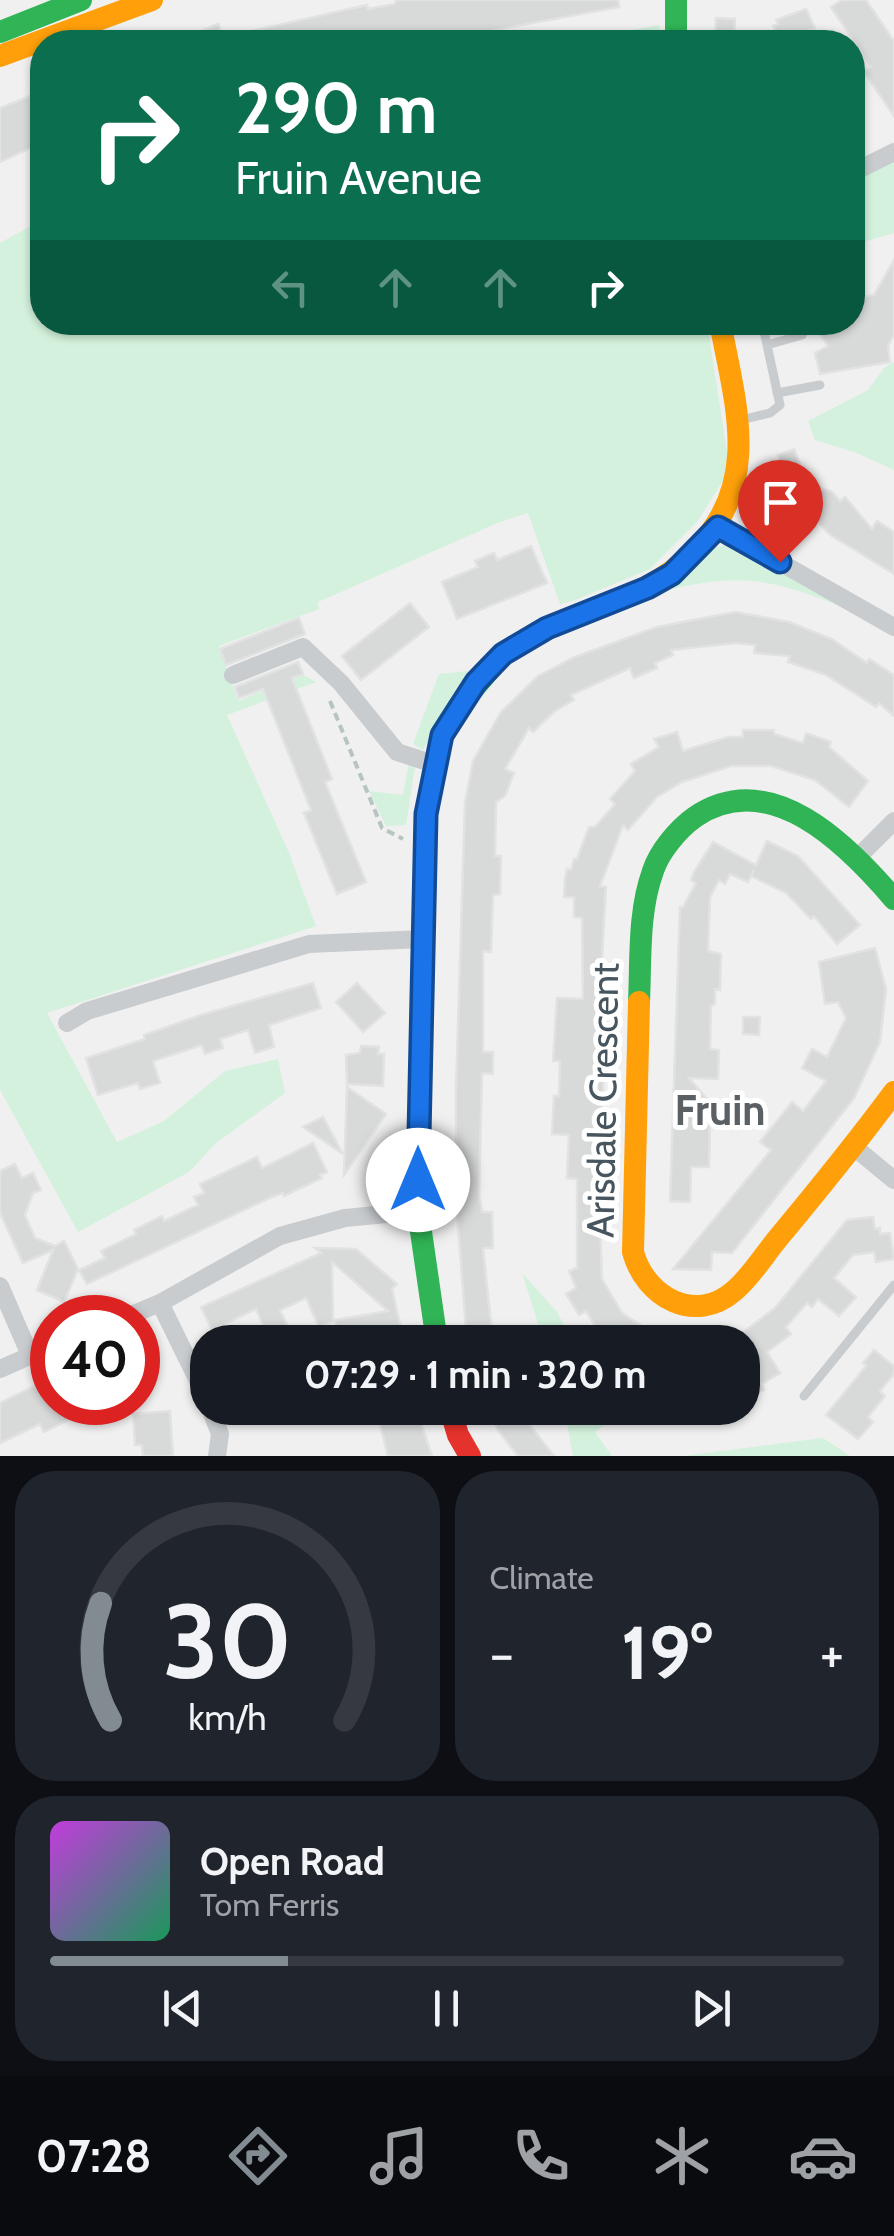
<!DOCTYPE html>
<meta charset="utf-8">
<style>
body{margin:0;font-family:Cabin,sans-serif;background:#20242c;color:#f1f3f6;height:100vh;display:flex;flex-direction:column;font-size:38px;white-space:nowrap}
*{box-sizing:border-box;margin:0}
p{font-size:32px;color:#9ea1a6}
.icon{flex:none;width:55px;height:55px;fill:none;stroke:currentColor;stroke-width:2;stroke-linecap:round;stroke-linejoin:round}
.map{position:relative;height:1456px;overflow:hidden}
.details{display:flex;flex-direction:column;gap:15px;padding:15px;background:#0d0f14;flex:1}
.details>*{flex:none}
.guide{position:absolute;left:30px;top:30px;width:835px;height:305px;border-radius:40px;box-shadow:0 2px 8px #0004;background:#0b6e4f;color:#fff;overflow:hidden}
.speed{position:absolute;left:30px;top:1295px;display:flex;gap:20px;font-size:50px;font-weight:700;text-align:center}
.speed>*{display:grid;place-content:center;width:130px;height:130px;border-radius:50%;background:#171b24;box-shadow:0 2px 8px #0004;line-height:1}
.speed .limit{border:15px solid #d22;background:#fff;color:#111}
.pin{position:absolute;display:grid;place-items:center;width:85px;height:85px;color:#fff;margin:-102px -42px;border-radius:50% 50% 50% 0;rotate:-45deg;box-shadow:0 0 10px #0007}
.pin .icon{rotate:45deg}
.me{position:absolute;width:110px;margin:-55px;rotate:0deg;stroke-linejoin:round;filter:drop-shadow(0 0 8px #0008)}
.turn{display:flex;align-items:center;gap:35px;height:210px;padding:0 40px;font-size:45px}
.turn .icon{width:130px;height:130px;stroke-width:2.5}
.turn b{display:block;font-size:70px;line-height:85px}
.lanes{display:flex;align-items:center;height:95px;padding:0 40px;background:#0003;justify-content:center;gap:50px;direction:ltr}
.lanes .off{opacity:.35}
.big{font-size:75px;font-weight:800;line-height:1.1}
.details .widget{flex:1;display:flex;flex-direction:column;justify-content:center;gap:15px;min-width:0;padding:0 35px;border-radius:40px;background:#20242c}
.details .dial{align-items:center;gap:0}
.dial svg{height:260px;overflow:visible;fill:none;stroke:#363941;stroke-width:7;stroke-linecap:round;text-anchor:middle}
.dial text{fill:#f1f3f6;stroke:none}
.song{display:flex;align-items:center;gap:30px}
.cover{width:120px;height:120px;border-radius:15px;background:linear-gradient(135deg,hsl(290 70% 55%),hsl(150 70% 35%))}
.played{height:10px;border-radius:5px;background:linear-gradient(90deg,#828b91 30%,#363941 30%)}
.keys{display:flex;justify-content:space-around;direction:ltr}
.heat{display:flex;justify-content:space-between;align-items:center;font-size:55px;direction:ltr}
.details .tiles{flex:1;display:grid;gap:15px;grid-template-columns:1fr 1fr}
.widget:last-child{grid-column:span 2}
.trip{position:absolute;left:190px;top:1325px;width:570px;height:100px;border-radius:40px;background:#171b24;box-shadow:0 2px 8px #0004;font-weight:800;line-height:100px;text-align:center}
.dock{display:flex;height:160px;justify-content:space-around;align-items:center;background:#090b0e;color:#9ea1a6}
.dock .icon{width:70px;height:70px}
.dock .current{color:#828b91}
.dock b{font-size:45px;color:#f1f3f6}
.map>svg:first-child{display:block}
.green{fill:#d3f1dc}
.building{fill:#d8d9d9;stroke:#e2e2e3;stroke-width:2.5}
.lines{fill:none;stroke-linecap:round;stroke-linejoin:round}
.path{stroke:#b7c5bf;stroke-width:4;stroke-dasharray:8 5;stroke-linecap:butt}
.lane{stroke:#c9cccf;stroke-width:9}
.street{stroke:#c9cccf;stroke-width:18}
.fast{stroke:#30b455;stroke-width:22}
.slow{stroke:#ff9f0a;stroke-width:22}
.jam{stroke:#e5322d;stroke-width:22}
.route-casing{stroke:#114b97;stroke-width:25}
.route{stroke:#1a73e8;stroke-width:18}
.labels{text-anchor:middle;stroke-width:10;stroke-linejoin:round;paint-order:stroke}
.street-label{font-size:38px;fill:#46555e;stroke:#fff}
.quarter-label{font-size:42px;font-weight:bold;fill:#5b6065;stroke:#fff}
</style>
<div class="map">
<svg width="894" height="1456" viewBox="0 0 894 1456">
<rect width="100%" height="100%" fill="#f1f0f0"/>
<path class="green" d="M 659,25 L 662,42 L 566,42 Z
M 894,159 L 894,233 L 853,245 L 852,178 Z
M 42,220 L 42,322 L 707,323 L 727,452 L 726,476 L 697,522 L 650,569 L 573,601 L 560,604 L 528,513 L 500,522 L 318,602 L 319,609 L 219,646 L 238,701 L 303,675 L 316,682 L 227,715 L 289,853 L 316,926 L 47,1013 L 117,1142 L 164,1121 L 225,1071 L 278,1059 L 285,1093 L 216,1143 L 189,1172 L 78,1232 L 0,1090 L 0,243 Z
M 894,362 L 894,470 L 857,453 L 815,440 L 808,421 L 868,390 L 884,368 Z
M 726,545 L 744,551 L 840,606 C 768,577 736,573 660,592 L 712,548 Z
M 468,671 L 423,750 L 413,744 L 439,674 Z
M 409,763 L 415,766 L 406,825 L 386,826 L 369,791 L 403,795 Z
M 522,1273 L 558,1313 L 571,1342 L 544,1342 Z
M 564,1408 L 613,1408 L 618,1414 L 595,1432 L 612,1456 L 573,1456 Z
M 823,1438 L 850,1456 L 683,1456 Z"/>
<path class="building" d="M 396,0 L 618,0 L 619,7 L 457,37 L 456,32 L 426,39 L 427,42 L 231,42 L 230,36 L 367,5 L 368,9 L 395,4 Z
M 842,0 L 866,0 L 894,41 L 894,116 L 864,72 L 871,67 L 831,7 Z
M 806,9 L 815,28 L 803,33 L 807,42 L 750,42 L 776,32 L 773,26 L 778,24 L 776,20 Z
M 716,18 L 735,19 L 734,42 L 715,42 Z
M 218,24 L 226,42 L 176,42 Z
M 30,96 L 42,125 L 42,143 L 0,162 L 0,108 Z
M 894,260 L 894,335 L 888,346 L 890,362 L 820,374 L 815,353 L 828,346 L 818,331 L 830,326 L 829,322 L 852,322 L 852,299 L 874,295 Z
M 794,449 L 803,473 L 811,476 L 808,484 L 832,492 L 840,501 L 845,497 L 872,529 L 877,521 L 894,532 L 894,574 L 829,534 L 819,523 L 778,505 L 787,481 L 778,455 Z
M 531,546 L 547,583 L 457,619 L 442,582 L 478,567 L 475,561 L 494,553 L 497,560 Z
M 410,603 L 429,627 L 361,680 L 342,656 Z
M 735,612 L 789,622 L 832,639 L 867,663 L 869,659 L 894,675 L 894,716 L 879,703 L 876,707 L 826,675 L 788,662 L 790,656 L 754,653 L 755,645 L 736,643 L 671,650 L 673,655 L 655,663 L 657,668 L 634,678 L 630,668 L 571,695 L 574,700 L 555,711 L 533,732 L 529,728 L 505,769 L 514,773 L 505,796 L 496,802 L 495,856 L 501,856 L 500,894 L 493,895 L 491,952 L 483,951 L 483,1052 L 493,1052 L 493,1074 L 482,1073 L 479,1196 L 482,1212 L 492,1212 L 493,1248 L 483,1248 L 493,1342 L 467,1342 L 456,1200 L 456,1088 L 465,803 L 473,761 L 501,712 L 538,676 L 575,657 L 657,627 Z
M 299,618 L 305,634 L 226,665 L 220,649 Z
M 298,662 L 303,674 L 292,678 L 332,779 L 325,782 L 366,882 L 337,894 L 304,813 L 311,810 L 263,689 L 239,698 L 235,687 Z
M 743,730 L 774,730 L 774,734 L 803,743 L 806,733 L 831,742 L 829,747 L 868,781 L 849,807 L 815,780 L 771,766 L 731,766 L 682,782 L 657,797 L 628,830 L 623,825 L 600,886 L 606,887 L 602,957 L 606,1009 L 599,1196 L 602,1279 L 622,1313 L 666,1342 L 605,1342 L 586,1311 L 579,1315 L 566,1294 L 576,1288 L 569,1271 L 577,1268 L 577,1179 L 567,1178 L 569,1135 L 552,1134 L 554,1096 L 559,1096 L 560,1061 L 553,1061 L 557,998 L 583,999 L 582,918 L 574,917 L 574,897 L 564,897 L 565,879 L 567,869 L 571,870 L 574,859 L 577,859 L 589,827 L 595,827 L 615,804 L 610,799 L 635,771 L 631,764 L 659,747 L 654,739 L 677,732 L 683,751 L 728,737 L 743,737 Z
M 767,841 L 798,856 L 860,925 L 837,944 L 814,916 L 811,919 L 786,893 L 751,876 L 754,870 L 748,882 L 730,874 L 725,884 L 719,880 L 710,897 L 708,951 L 721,954 L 720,990 L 715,989 L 715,1004 L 711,1006 L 710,1049 L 719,1050 L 718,1079 L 689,1078 L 728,1123 L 710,1123 L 709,1167 L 691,1167 L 690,1202 L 670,1201 L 680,907 L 683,907 L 696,883 L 691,880 L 694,872 L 713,842 L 756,865 Z
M 875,948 L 886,989 L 880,1042 L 854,1098 L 732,1253 L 712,1252 L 711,1270 L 673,1269 L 771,1150 L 760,1142 L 792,1102 L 803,1111 L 826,1081 L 802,1068 L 812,1049 L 827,1057 L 846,1018 L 838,1002 L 825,1004 L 819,962 Z
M 313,983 L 321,1008 L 269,1025 L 274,1047 L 255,1053 L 248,1030 L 220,1039 L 223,1048 L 205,1054 L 202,1045 L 153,1061 L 160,1083 L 140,1089 L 138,1083 L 98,1095 L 86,1058 L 145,1039 L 144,1035 L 201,1015 Z
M 357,983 L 385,1013 L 363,1032 L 336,1002 Z
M 743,1017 L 760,1017 L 759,1035 L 743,1034 Z
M 361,1046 L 379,1047 L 378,1054 L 384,1054 L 383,1086 L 347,1084 L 346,1055 L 360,1053 Z
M 347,1087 L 386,1114 L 344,1175 Z
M 323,1117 L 343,1154 L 303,1127 Z
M 313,1143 L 327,1172 L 320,1175 L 322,1178 L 284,1196 L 283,1193 L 274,1196 L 87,1284 L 79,1270 L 105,1258 L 101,1251 L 136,1234 L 134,1230 L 162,1216 L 164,1221 L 198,1205 L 194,1197 L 204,1193 L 200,1184 L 257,1157 L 262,1168 Z
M 15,1164 L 22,1178 L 33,1173 L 41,1190 L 33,1193 L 25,1215 L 35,1238 L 55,1246 L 64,1241 L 78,1269 L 64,1302 L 37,1290 L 53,1250 L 23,1263 L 0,1213 L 0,1171 Z
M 873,1217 L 875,1229 L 880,1228 L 880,1234 L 890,1233 L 894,1259 L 876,1262 L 874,1252 L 853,1255 L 834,1278 L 856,1297 L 839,1316 L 818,1299 L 812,1307 L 807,1303 L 786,1327 L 791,1334 L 767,1352 L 780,1373 L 762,1384 L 764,1390 L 747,1396 L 742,1384 L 742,1333 L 775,1308 L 847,1220 Z
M 315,1248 L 356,1249 L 397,1284 L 392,1289 L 404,1342 L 360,1342 L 358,1332 L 338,1336 L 335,1320 L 388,1311 L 332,1262 L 333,1321 L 319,1327 L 306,1298 L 280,1310 L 288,1327 L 268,1337 L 256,1309 L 212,1330 L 201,1307 L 321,1253 Z
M 874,1350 L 894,1366 L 894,1374 L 880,1391 L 885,1396 L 868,1417 L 873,1422 L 858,1439 L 826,1415 L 866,1366 L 863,1363 Z
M 138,1358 L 154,1366 L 138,1405 Z
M 52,1377 L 52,1402 L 59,1402 L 68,1420 L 44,1432 L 40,1424 L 0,1443 L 0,1403 Z
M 246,1408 L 289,1408 L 290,1413 L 250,1423 Z
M 376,1408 L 416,1408 L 432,1456 L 388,1456 Z
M 490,1408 L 523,1408 L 529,1424 L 554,1456 L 518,1456 L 497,1429 Z
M 170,1411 L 173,1456 L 143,1456 L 142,1445 L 135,1445 L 133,1414 Z"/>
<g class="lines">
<path class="path" d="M 330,701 L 382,828 L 403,839"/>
<path class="lane" d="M 767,345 L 802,335 L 808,322
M 777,393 L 820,385
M 741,420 L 770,413 L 780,405 L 762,322
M 804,1396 L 894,1285"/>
<path class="street" d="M 852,173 L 894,152
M 718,527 L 894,627
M 233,675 L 303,647 L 341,683 L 397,752 L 434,764
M 858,857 L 894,821
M 67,1023 L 87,1011 L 309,944 L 423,939
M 854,1147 L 894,1180
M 0,1286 L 30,1355
M 160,1303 L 208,1401
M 124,1318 L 160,1303 L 280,1236 L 345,1218 L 418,1211
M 0,1369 L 52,1346
M 210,1408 L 220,1434 L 217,1456"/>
<path class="fast" d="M 676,0 L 676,42
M 0,32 L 81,0
M 639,1002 C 641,959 638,912 653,871 C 659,852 678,829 695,817 C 770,766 847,844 894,899
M 437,1342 L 418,1211 L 426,814 L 442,735 L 459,706 L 503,654 L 547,628 L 621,598"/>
<path class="slow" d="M 0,56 L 152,0
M 621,598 C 653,586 674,572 697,548 C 762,482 735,403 720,322
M 639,1002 L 633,1252 C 645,1297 695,1325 734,1291 C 751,1277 764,1255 779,1237 C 818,1190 857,1142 894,1092"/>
<path class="jam" d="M 450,1408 L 458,1435 L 470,1456"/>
</g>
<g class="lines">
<defs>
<path id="route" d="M 418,1180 L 426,814 L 442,735 L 476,682 L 503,654 L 547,628 L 647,588 L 672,574 L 718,527 L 780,562"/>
</defs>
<use href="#route" class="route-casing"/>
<use href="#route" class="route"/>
</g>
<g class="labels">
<g class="street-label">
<text transform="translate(603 1100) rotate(-89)" y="13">Arisdale Crescent</text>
</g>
<g class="quarter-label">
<text x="720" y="1125">Fruin</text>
</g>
</g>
</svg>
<div class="speed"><div class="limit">40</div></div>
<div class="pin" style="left:780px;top:562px;background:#d93025"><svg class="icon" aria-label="arrive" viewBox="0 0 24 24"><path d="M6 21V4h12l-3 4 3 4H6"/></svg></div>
<svg class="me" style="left:418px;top:1180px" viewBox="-20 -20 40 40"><circle r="19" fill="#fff"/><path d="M0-13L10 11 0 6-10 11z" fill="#1a73e8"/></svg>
<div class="trip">07:29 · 1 min · 320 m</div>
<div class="guide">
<div class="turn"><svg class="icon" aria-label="right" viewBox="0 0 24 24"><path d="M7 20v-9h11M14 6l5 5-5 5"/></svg><div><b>290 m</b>Fruin Avenue</div></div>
<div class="lanes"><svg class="icon off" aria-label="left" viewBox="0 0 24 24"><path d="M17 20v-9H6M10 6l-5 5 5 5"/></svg><svg class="icon off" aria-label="ahead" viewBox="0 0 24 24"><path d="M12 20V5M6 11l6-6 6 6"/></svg><svg class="icon off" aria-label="ahead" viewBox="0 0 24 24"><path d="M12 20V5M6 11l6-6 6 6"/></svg><svg class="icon" aria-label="right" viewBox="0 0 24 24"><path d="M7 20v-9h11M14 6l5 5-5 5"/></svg></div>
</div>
</div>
<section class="details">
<div class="tiles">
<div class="widget dial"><svg viewBox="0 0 100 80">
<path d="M14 69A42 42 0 1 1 86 69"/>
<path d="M14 69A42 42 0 0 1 11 33" stroke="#828b91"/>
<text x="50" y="56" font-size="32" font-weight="700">30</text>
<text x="50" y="72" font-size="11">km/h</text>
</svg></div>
<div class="widget"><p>Climate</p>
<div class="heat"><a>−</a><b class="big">19°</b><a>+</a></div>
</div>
<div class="widget">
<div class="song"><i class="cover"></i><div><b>Open Road</b><p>Tom Ferris</p></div></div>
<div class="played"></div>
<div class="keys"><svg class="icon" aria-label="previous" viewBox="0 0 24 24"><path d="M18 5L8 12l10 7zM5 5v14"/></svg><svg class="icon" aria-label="pause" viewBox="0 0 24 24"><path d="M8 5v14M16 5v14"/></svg><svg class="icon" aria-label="next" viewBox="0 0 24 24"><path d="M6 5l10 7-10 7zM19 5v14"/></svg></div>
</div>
</div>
</section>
<nav class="dock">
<b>07:28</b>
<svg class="icon current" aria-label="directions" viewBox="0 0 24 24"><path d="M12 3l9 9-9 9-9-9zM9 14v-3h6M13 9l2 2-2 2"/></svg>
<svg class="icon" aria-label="music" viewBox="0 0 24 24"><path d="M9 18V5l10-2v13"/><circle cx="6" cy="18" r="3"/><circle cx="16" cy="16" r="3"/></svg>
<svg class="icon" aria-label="phone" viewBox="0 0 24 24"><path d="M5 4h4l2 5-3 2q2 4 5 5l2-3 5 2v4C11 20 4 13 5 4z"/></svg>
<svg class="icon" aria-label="climate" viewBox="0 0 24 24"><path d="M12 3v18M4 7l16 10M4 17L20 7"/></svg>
<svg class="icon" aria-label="car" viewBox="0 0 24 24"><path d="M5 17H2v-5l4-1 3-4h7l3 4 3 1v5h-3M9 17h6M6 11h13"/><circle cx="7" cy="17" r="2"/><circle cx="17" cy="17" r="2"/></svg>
</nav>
